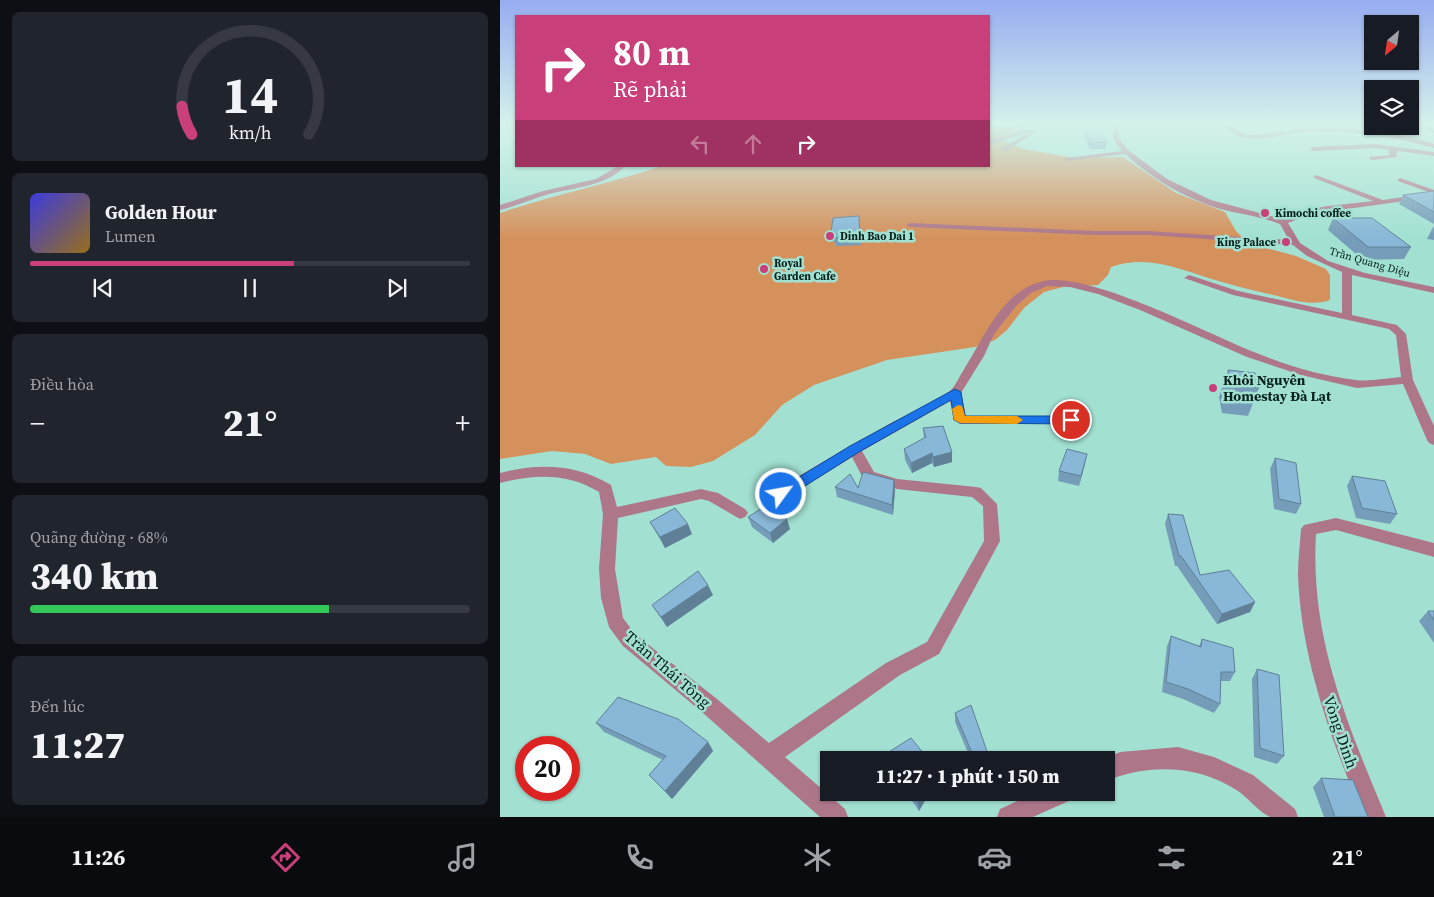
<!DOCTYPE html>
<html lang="vi">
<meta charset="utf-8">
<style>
body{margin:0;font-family:"Source Serif 4",serif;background:#20242c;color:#f1f3f6;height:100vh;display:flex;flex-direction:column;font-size:19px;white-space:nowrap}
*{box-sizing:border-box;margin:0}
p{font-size:16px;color:#9ea1a6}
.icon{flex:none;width:28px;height:28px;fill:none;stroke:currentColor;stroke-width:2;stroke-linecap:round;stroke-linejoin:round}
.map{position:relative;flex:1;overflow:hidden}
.details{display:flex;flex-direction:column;gap:12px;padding:12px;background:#0d0f14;width:500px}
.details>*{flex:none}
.top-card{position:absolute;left:15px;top:15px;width:475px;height:152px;border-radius:0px;box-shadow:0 1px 4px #0004;background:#c83f7a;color:#fff;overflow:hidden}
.needle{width:32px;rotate:209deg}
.buttons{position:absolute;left:864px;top:15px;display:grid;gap:10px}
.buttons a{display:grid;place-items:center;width:55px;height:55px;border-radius:0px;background:#171b24;box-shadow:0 1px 4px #0004;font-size:25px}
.speed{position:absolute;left:15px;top:736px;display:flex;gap:10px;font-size:25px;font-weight:700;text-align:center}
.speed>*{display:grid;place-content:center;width:65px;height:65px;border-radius:50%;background:#171b24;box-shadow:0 1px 4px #0004;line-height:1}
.speed .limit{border:8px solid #d22;background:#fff;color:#111}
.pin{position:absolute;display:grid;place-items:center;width:42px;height:42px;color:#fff;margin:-21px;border:2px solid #fff;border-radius:50%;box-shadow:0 1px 5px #0007}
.me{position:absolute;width:55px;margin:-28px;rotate:58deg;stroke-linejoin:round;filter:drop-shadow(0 0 4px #0008)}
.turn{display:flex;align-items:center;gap:18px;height:105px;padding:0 15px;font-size:22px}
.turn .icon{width:65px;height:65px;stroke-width:2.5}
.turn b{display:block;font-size:35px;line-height:42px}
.lanes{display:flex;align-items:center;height:48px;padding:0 15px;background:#0003;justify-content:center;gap:25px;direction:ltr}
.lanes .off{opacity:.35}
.big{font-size:38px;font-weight:800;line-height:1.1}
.details .widget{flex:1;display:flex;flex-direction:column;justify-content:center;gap:8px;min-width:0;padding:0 18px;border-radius:8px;background:#20242c}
.details .dial{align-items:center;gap:0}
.dial svg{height:130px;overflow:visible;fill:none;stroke:#363941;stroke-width:7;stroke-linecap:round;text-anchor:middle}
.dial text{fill:#f1f3f6;stroke:none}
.song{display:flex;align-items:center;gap:15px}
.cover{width:60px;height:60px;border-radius:8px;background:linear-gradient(135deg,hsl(240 70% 55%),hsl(40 70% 35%))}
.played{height:5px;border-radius:2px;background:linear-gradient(90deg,#c83f7a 60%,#363941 60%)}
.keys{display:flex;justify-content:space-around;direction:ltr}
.heat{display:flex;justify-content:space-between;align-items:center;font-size:28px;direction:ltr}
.charge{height:8px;border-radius:4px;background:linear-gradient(90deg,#34c759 68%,#363941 0)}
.trip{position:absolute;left:320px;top:751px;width:295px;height:50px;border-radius:0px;background:#171b24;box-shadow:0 1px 4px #0004;font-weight:800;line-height:50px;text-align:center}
.dock{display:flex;height:80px;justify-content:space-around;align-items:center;background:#090b0e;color:#9ea1a6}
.dock .icon{width:35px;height:35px}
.dock .on{color:#c83f7a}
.dock b{font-size:22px;color:#f1f3f6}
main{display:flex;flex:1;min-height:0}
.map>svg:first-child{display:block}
.green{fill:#d4915c}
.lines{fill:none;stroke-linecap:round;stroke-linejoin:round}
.minor{fill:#ae7789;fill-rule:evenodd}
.wall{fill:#759db9}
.shaded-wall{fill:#5f8096}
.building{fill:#88b7d7;stroke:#5f8096}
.route{fill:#1a73e8;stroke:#114b97}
.slow{fill:#f59e0b}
.poi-dot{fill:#c83f7a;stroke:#a2e1d2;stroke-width:2}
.labels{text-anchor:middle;stroke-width:5;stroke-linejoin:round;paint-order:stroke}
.far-poi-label{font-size:11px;font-weight:bold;fill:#07211c;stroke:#a2e1d2;text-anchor:start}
.far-street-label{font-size:11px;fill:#07211c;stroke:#a2e1d2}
.poi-label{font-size:14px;font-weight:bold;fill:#07211c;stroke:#a2e1d2;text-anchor:start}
.near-street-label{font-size:16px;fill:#07211c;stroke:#a2e1d2}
</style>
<main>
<section class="details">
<div class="widget dial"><svg viewBox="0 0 100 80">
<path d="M14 69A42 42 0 1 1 86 69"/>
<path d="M14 69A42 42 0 0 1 8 52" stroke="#c83f7a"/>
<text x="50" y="56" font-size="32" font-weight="700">14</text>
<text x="50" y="72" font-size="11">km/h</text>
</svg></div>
<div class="widget">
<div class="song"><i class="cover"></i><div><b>Golden Hour</b><p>Lumen</p></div></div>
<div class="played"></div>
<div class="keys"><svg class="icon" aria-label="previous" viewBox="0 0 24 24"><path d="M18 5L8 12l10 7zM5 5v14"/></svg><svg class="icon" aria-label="pause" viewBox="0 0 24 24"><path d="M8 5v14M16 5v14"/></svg><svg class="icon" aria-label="next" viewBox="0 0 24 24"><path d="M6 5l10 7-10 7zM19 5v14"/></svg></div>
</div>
<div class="widget"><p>Điều hòa</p>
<div class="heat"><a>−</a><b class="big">21°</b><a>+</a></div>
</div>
<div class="widget"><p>Quãng đường · 68%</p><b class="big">340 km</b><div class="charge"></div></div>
<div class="widget"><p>Đến lúc</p><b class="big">11:27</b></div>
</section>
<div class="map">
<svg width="934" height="817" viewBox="0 0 934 817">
<rect width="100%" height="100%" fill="#a2e1d2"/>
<path class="green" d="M 489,123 L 523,123 L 524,125 L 498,139 L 524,149 L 562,156 L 580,158 L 623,157 L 676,193 L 725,212 L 736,231 L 745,240 L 762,247 L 796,256 L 826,269 L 830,275 L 830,300 C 814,306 797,301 781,297 C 761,292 741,288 722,282 C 685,272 650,253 611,267 L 608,275 L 598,285 L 563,287 L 544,292 L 524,308 L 507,330 L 495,340 L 475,347 L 387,360 L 314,385 L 282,405 L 255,435 L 213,461 L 191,467 L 166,466 L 156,457 L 111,464 L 85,454 L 52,451 L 0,459 L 0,213 C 53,195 108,184 162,166 L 489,166 Z"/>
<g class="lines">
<path class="minor" d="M 611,123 L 617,123 L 620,140 L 628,150 L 667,179 L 711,200 L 782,219 C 809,205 844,205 873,201 L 814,178 L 813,177 L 816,175 L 883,200 L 931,193 L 898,181 L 898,179 L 900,178 L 934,190 L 934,197 L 810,214 L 788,223 L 800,243 L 828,261 L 865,273 L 934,287 L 934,293 L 852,275 L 852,315 L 897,325 L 906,334 L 913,380 L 934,426 L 934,445 L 929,443 L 927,440 L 903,384 L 857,388 L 801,375 L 747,357 L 640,310 L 598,294 L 570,287 L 547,286 L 531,293 L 517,305 L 494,334 L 484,356 L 461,393 L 466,416 L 571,416 L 576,417 L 577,420 L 576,423 L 460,424 L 454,420 L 450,401 L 362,451 L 374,472 L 397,479 L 476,487 L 481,488 L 497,504 L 500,541 L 439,654 L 400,675 L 285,757 L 345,809 L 348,817 L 320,817 L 203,713 L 123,646 L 109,627 L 101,598 L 99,569 L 103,514 L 99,492 C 68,473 35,474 0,483 L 0,473 C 39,463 76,464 111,485 L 117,507 L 201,489 L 218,493 L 245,509 L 248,513 L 245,517 L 240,519 L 209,501 L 201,499 L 118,518 L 115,569 L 123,618 L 135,634 L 217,699 L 269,743 L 386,663 L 427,642 L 484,541 L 483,506 L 472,497 L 397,489 L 364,480 L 352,457 L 271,507 L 266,509 L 261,507 L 259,503 L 261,499 C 304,473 347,447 391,423 C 404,416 442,399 451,390 C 456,385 459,377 463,371 C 484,338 502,290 544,281 C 588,271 709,334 754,352 C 785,365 821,376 856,380 C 870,382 886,378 901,377 L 896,335 L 889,329 L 733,295 L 684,278 L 689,275 L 738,291 L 842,313 L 842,272 L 807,256 L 793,245 L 648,235 L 596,235 L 410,227 L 406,225 L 410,223 L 596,231 L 648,231 L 789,240 L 780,224 C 760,216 738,214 717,208 C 683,197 651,178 625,154 L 565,161 L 564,160 L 567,158 L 622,151 L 614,140 Z
M 721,123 C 732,123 738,133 749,135 C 766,135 782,131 799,129 C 845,126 891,130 934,144 L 934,148 C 891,136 850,130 805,132 C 786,133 766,141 747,138 C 736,137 729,131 721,123 Z
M 914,123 L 922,123 L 934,129 L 934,133 Z
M 537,129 L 539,132 L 535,133 L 505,151 L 500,150 L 527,133 L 489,145 L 489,141 L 520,130 Z
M 875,144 L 934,152 L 934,156 L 899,151 L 896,153 L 897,157 L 872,160 L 869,158 L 870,157 L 890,155 L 888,152 L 891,150 L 875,148 L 813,151 L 810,149 L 813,147 Z
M 118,166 L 125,166 C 105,187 75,187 49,194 C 32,199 16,206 0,210 L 0,205 L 43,191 L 96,179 Z
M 836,518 L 934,543 L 934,557 L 836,530 L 816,534 C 810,638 847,723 886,817 L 864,817 C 831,741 801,658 798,575 C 798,559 800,544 801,529 L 804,525 Z
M 678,747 L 714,757 L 753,775 L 795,809 L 798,817 C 790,817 780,817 771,817 C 762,815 747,797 738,791 C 700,765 648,763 606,781 L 606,760 L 603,760 L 620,752 Z
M 537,792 L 574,792 L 571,800 L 533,817 L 497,817 L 500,809 Z"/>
</g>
<path class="wall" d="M 585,129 L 607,142 L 606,149 L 590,149 L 584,135 Z
M 934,191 L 934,224 L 899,204 L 903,195 Z
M 359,216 L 361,245 L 336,246 L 336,243 L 332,241 L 331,233 Z
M 833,218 L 911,247 L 904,259 L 863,260 L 828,230 Z
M 934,226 L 934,240 L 927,239 L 932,229 Z
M 728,370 L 759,388 L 748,416 L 722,413 L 719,397 Z
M 423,428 L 452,462 L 434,467 L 432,463 L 412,473 L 405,460 L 404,449 L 424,439 Z
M 587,454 L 579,486 L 558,481 L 559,471 Z
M 775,458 L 801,504 L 796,514 L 774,509 L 770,469 Z
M 852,476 L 897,514 L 890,524 L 856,518 L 847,486 Z
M 335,487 L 358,488 L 395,490 L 393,515 L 337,497 Z
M 668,514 L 700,575 L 755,602 L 750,612 L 717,624 L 677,566 L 675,566 L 665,524 Z
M 248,517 L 290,529 L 273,543 L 252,527 Z
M 150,522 L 192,534 L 165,548 Z
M 213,595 L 167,627 L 152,605 Z
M 928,611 L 934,611 L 934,643 L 919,621 Z
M 671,636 L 699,646 L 702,639 L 735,672 L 730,681 L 720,681 L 720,704 L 714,713 L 683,699 L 662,692 L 667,646 Z
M 757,669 L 784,756 L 777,764 L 754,757 L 752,679 Z
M 455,713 L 490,760 L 471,760 L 455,722 Z
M 96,723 L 208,742 L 213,751 L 172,799 L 149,775 L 163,760 L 104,732 Z
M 821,778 L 868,817 L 824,817 L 813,787 Z
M 406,792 L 430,792 L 419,811 Z"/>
<path class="shaded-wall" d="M 452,452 L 452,462 L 434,467 L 433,457 Z
M 432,453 L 432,463 L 412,473 L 411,463 Z
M 587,454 L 585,464 L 579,486 L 581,476 Z
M 394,480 L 395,490 L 393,515 L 392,505 Z
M 287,519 L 290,529 L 273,543 L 270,533 Z
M 188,524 L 192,534 L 165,548 L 160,537 Z
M 208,585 L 213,595 L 167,627 L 161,617 Z
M 755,602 L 750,612 L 717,624 L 722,614 Z
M 208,742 L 213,751 L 172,799 L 165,791 Z
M 424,792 L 430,792 L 419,811 L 418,803 Z"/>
<path class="building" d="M 585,129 L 601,129 L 607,142 L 591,143 Z
M 934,191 L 934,212 L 903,195 Z
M 359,216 L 360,237 L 335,238 L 335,235 L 331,233 L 333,218 Z
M 833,218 L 872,218 L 911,247 L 868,247 Z
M 728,370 L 755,373 L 759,388 L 732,385 Z
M 443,426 L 452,452 L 433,457 L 432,453 L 411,463 L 404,449 L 426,437 L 423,428 Z
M 567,449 L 587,454 L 581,476 L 559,471 Z
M 775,458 L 796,463 L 801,504 L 779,499 Z
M 363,472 L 394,480 L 392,505 L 335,487 L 350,474 L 358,488 Z
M 852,476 L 885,481 L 897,514 L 862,508 Z
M 270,503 L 287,519 L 270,533 L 248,517 Z
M 175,508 L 188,524 L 160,537 L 150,522 Z
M 668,514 L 683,515 L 700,575 L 729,570 L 755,602 L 722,614 L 681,556 L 679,556 Z
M 198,571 L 208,585 L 161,617 L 152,605 Z
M 928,611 L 934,611 L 934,620 Z
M 671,636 L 701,647 L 702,639 L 733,648 L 735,672 L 721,672 L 720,704 L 688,689 L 666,682 Z
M 757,669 L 779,675 L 784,756 L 760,748 Z
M 118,697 L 178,719 L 208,742 L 165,791 L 149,775 L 166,756 L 96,723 Z
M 471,705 L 490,760 L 475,760 L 455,713 Z
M 411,738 L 429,760 L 387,760 L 384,755 Z
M 821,778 L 853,780 L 868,817 L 835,817 Z
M 410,792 L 424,792 L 418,803 Z"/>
<linearGradient id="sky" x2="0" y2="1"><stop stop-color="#97acf0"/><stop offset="0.52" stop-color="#d5f2eb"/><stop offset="1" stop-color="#d5f2eb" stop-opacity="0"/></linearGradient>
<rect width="934" height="238" fill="url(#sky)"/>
<path class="route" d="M 455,389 L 461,392 L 465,416 L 571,416 L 577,420 L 571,424 L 460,423 L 454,420 L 451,400 L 359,452 L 286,498 L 276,498 L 274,494 L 276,491 L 350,446 Z"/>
<path class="slow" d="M 458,405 L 462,406 L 465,416 L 517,416 L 523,420 L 517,424 L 460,423 L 454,420 L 452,409 Z"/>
<g class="poi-dot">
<circle cx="765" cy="213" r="5"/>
<circle cx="330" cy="236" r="5"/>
<circle cx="786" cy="242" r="5"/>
<circle cx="264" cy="269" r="5"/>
<circle cx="713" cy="388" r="5"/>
</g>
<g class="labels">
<g class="far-poi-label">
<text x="775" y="217">Kimochi coffee</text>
<text x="340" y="240">Dinh Bao Dai 1</text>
<text x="776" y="246" text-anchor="end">King Palace</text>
<text x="274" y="267">Royal<tspan x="274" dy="13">Garden Cafe</tspan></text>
</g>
<g class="far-street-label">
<text transform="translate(870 262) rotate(16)" y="4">Trần Quang Diệu</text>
</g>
<g class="poi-label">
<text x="723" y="385">Khôi Nguyên<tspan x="723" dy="16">Homestay Đà Lạt</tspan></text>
</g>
<g class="near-street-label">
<text transform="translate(168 669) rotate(41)" y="6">Trần Thái Tông</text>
<text transform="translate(841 732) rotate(71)" y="6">Vòng Dinh</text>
</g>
</g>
</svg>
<div class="buttons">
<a><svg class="needle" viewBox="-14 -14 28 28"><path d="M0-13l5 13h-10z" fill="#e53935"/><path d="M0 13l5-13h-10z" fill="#9ea1a6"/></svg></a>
<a><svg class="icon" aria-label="layers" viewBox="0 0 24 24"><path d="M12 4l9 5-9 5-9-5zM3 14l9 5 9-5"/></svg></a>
</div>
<div class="speed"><div class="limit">20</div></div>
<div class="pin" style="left:571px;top:420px;background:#d93025"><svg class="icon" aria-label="arrive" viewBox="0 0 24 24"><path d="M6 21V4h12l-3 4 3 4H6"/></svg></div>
<svg class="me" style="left:281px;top:494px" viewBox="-20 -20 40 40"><circle r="17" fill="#1a73e8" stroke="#fff" stroke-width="3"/><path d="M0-11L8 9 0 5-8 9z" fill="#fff"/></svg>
<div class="trip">11:27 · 1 phút · 150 m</div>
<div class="top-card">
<div class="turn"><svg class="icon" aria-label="right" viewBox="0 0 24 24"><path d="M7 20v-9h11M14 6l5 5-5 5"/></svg><div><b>80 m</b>Rẽ phải</div></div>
<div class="lanes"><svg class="icon off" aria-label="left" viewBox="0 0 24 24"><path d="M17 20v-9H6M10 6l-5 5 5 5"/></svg><svg class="icon off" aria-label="ahead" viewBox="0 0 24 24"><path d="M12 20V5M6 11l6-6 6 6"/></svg><svg class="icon" aria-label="right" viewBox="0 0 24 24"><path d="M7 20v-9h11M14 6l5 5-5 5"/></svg></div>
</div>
</div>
</main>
<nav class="dock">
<b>11:26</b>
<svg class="icon on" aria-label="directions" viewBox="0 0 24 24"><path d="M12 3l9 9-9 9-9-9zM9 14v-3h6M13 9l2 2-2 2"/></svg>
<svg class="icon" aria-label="music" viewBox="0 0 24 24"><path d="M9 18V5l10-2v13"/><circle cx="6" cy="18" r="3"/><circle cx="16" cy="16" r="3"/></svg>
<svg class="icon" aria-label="phone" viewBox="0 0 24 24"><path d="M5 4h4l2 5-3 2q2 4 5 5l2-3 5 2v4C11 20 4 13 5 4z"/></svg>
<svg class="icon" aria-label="climate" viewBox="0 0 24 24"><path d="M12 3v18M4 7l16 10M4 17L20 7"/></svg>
<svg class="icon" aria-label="car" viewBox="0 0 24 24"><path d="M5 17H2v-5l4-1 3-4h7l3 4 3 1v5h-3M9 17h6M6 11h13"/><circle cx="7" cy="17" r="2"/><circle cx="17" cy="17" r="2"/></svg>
<svg class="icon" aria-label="filters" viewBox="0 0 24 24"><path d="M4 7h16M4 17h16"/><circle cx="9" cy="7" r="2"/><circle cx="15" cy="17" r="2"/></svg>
<b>21°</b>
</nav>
